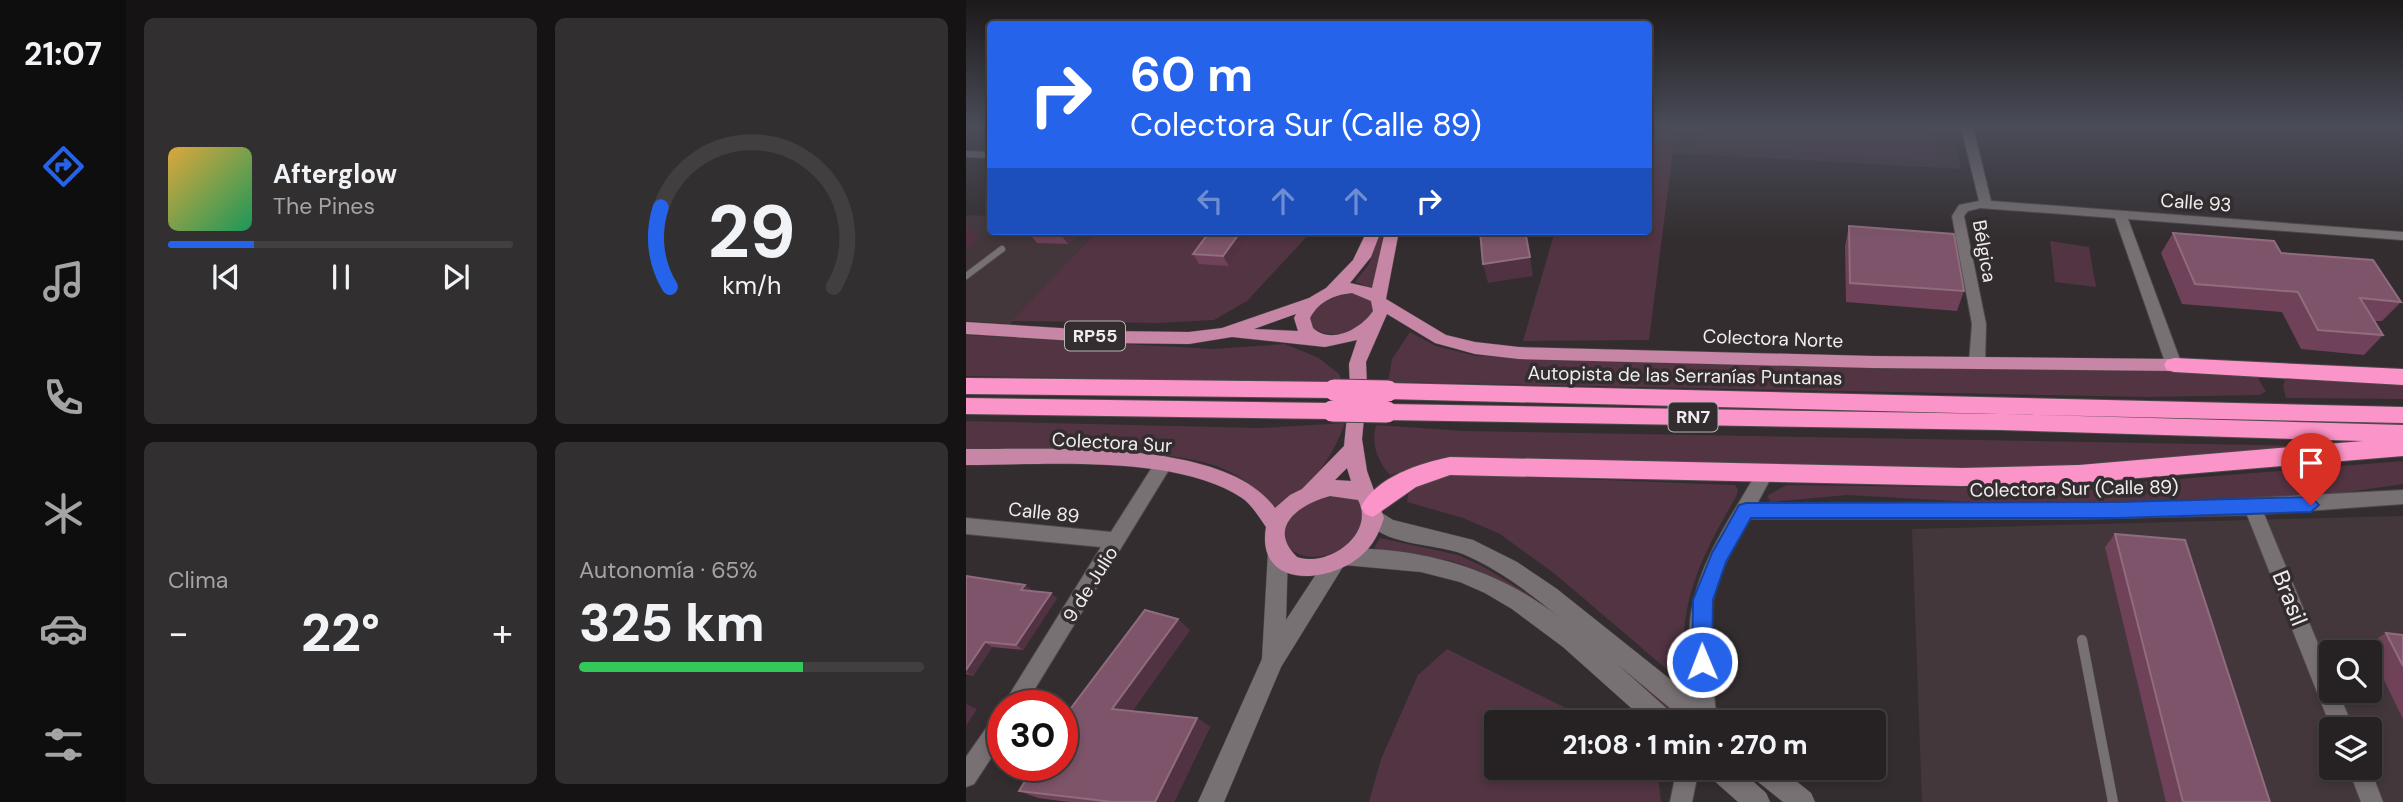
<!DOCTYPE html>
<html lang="es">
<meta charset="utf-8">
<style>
body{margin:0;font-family:"DM Sans",sans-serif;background:#322f30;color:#f1f3f6;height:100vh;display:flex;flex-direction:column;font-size:26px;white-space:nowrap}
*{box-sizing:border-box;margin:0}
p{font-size:23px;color:#a4a4a6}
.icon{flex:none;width:38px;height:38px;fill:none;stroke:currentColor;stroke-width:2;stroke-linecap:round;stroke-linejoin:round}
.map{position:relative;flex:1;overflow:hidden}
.drawer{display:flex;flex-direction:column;gap:18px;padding:18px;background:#151313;width:840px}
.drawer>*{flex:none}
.banner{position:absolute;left:21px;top:21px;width:665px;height:214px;border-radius:7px;box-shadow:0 4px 10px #0003,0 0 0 2px #423f41;background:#2563eb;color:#fff;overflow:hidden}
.fabs{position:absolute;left:1353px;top:640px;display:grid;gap:14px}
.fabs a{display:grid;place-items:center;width:63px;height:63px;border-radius:7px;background:#262223;box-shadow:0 4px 10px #0003,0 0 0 2px #423f41;font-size:35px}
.speed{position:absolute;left:21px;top:690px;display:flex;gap:14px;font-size:35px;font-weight:700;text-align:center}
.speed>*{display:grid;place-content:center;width:91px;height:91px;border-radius:50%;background:#262223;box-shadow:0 4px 10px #0003,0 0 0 2px #423f41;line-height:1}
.speed .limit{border:10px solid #d22;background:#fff;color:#111}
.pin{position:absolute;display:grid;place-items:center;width:60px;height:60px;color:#fff;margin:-72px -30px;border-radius:50% 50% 50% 0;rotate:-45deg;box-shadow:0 0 7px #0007}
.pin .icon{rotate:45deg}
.me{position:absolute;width:77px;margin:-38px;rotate:359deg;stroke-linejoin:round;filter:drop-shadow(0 0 5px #0008)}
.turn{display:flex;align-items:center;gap:24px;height:147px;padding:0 28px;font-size:32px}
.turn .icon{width:91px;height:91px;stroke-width:2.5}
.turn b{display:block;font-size:49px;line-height:60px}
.lanes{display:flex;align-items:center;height:66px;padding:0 28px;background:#0003;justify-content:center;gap:35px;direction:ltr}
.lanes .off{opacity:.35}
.big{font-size:52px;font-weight:800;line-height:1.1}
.drawer .widget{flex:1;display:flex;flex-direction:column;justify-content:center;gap:10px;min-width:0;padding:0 24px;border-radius:10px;background:#322f30}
.drawer .dial{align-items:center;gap:0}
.dial svg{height:182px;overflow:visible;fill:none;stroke:#423f41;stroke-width:7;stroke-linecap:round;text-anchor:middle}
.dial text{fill:#f1f3f6;stroke:none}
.song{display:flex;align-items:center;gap:21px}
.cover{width:84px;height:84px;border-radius:10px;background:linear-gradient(135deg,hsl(40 70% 55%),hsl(150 70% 35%))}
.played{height:7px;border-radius:4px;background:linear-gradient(90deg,#2563eb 25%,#423f41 25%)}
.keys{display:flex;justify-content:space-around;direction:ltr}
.heat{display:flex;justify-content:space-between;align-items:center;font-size:38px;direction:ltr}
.charge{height:10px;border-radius:5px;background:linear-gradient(90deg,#34c759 65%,#423f41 0)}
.drawer .tiles{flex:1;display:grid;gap:18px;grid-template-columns:repeat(2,1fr)}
.trip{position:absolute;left:518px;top:710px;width:402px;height:70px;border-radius:7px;background:#262223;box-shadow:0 4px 10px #0003,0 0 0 2px #423f41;font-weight:800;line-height:70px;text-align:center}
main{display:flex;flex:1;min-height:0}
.dock{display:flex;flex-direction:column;width:126px;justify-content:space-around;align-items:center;background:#0f0e0e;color:#a4a4a6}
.dock .icon{width:49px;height:49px}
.dock .current{color:#2563eb}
.dock b{font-size:32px;color:#f1f3f6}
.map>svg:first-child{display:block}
.built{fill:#43373c;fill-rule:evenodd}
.green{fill:#523443}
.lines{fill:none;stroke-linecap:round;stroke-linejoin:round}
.lane-far1-casing{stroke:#4e494b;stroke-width:8}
.lane-casing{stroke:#4e494b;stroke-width:11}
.street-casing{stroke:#4e494b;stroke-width:2}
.secondary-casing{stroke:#4e494b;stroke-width:1}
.primary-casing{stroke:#4e494b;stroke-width:1}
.highway-casing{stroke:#4e494b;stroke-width:2}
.lane-far1{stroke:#787174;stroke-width:6}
.lane{stroke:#787174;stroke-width:10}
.street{fill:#787174;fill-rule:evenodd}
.secondary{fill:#787174;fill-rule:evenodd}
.primary{fill:#c786a6;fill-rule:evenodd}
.highway{fill:#fb94c8;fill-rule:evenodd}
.highway-bridge-casing{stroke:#4e494b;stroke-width:23;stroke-linecap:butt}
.highway-bridge{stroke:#fb94c8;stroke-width:21}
.wall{fill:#6f4259}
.shaded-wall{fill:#513242}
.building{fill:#7d5469;stroke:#8f6c7e;stroke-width:2}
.route{fill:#2563eb;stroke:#184099;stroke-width:2}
.labels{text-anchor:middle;stroke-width:7;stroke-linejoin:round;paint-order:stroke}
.shield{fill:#332d2f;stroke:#b8b3b5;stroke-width:2}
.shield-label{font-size:18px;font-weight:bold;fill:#f1edee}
.street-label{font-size:19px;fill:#f1edee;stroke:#332d2f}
.near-street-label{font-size:23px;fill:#f1edee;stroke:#332d2f}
</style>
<main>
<nav class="dock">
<b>21:07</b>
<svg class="icon current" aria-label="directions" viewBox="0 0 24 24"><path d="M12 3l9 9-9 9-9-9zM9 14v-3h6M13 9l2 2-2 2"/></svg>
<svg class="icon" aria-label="music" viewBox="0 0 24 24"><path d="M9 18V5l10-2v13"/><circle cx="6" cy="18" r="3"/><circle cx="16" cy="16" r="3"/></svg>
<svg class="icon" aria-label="phone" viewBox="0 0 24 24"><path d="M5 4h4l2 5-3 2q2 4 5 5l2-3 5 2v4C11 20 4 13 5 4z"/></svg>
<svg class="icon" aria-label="climate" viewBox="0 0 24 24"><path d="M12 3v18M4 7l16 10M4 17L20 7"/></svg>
<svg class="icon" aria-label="car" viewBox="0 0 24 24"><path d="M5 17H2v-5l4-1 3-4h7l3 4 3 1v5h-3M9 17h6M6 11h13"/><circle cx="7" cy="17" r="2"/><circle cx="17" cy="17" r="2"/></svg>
<svg class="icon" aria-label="filters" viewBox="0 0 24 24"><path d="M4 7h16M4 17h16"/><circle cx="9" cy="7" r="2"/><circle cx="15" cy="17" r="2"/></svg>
</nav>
<section class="drawer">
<div class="tiles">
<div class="widget">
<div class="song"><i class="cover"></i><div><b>Afterglow</b><p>The Pines</p></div></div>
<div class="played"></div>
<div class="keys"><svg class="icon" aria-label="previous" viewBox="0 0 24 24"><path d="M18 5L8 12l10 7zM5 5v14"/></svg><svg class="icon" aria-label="pause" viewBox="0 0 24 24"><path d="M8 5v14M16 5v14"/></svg><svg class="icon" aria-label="next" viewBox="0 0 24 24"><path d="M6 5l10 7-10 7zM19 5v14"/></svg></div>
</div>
<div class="widget dial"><svg viewBox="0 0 100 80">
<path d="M14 69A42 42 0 1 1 86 69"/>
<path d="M14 69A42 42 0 0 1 10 34" stroke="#2563eb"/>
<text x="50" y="56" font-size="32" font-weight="700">29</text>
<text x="50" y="72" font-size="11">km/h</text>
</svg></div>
<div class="widget"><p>Clima</p>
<div class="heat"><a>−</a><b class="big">22°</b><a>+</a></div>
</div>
<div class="widget"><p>Autonomía · 65%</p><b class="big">325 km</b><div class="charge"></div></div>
</div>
</section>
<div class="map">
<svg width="1437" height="802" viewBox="0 0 1437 802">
<rect width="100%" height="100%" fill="#332d2f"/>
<path class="built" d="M 710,127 L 985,127 L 995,169 L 707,153 Z
M 0,215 L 24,216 L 24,231 L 131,231 L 44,324 L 0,321 Z
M 1437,516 L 1437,802 L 956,802 L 946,529 ZM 1365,653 L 1404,653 L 1404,691 L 1365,691 ZM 1365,730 L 1404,730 L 1404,768 L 1365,768 Z"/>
<path class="green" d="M 683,127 L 710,127 L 683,340 L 557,341 L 589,231 L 682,231 Z
M 734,127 L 963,127 L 969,160 L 731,145 Z
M 131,231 L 346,231 L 281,301 L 248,320 L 192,323 L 46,321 Z
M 414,231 L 418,231 L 409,289 L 389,282 L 403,264 Z
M 1084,241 L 1123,247 L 1130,287 L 1089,282 Z
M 386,293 L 402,298 L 407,303 C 411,332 365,343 346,327 C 336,304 369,296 386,293 Z
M 444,332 L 470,346 L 510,356 L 1238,371 L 1291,376 L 1300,392 L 1293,395 L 1182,397 L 422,382 L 426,359 Z
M 0,335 L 247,349 L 319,344 L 353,358 L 373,374 L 377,383 L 0,376 Z
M 1329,379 L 1437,384 L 1437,399 L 1320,398 L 1317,386 L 1319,380 Z
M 0,421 L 295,428 L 379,423 C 362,468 346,481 311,511 C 298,495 284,483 266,473 C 212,443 66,451 0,450 Z
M 410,425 L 498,431 L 1353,446 L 1087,466 L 1004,468 L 472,460 L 424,475 C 411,460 405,445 410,425 Z
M 1437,461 L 1437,484 L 1334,499 L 1241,502 L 1008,502 L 881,495 L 805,502 L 801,496 L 820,485 L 1052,488 L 1163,483 Z
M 478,474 L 769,485 L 772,490 L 770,497 C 733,560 705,616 724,689 L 589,574 L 534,534 L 497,518 L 441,502 L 443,489 Z
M 358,494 L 391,500 C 416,538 350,576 321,546 C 312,517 337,507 358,494 Z
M 414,538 L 492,555 L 516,566 L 561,593 L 718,715 L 713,721 L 557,596 L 513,571 L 486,561 L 408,548 Z
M 481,649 L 606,711 L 622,723 L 530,723 L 530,768 L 681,768 L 692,776 L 695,802 L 403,802 L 415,759 L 452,675 Z"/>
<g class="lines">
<defs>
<path id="lane-far1" d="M 0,276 L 36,249"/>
<path id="lane" d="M 1116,640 L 1147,802"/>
<path id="street" d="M 995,127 L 1007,127 L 1025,201 L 1437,232 L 1437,240 L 1162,219 L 1216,365 L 1208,371 L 1200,365 L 1149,218 L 1014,208 L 1002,211 L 998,216 L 1020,324 L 1019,363 L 1011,369 L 1003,363 L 1006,324 L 986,216 L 993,205 L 1013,201 Z
M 0,151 L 24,152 L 24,158 L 0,157 Z
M 198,456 L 204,458 L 206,463 L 204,468 L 59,705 L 37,705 L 135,547 L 0,534 L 0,518 L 145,532 L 192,458 Z
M 800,465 L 806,467 L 808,472 L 791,504 L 1191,503 L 1437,490 L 1437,504 L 1298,514 L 1365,675 L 1365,691 L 1372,691 L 1388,730 L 1366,730 L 1281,515 L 1108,519 L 783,519 C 766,548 749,580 745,614 C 740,650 748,687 751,723 L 729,723 C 728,687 720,650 725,614 C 733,560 768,513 794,467 Z
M 37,711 L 37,740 L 8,784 L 0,787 L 0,757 L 30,714 Z
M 1404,767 L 1404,768 L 1417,802 L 1395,802 L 1382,768 Z
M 711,768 L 733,768 L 726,802 L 704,802 Z"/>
<path id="secondary" d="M 408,508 L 427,520 L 507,540 L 551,562 L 591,589 L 749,715 L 753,723 L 722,723 L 650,663 L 708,715 L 712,723 L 682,723 L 597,647 L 546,609 L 519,593 L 494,582 L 455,572 L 378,565 L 315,667 L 258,802 L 232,802 L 296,659 L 302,552 L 305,546 L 312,543 L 319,546 L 322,552 L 320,620 L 362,556 L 372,555 L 374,551 L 381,548 C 459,549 530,568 593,617 C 564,593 532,569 497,554 C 469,543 412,546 398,516 L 401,510 Z
M 741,768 L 772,768 L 800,793 L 804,802 L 772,802 L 744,777 Z
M 783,768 L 814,768 L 845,793 L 849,802 L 817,802 L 786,777 Z"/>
<path id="primary" d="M 401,231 L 415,231 L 405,257 L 384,283 L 406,288 L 419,231 L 433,231 L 420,299 L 480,335 L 509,342 L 553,347 L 907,356 L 1208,359 L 1216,365 L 1208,371 L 907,368 L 553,359 L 509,354 L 469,343 L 421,314 L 400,362 L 401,387 L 396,439 L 401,471 L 418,518 C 414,530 409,542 400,551 C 368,585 289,591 300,527 C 293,517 286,505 276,498 C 210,454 78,465 0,465 L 0,449 C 80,450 259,437 309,508 L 324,495 L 336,489 L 378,446 L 384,387 L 383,364 L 391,340 L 359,347 L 266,337 L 223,344 L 141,343 L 0,334 L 0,322 L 141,331 L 223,332 L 256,328 L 343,298 L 360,288 L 387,260 ZM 386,293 L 405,301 L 407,311 C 395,329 365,345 347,328 L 344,318 C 353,301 368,295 386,293 ZM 330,314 L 328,318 L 332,331 L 288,329 ZM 381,468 L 385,481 L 369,480 ZM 364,496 L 392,500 C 410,534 362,568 331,557 C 300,527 334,504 364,496 Z"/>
<path id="highway" d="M 1208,358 L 1437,369 L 1437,385 L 1208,372 L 1201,370 L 1198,365 L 1201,360 Z
M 0,378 L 368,382 L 375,384 L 378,390 L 375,396 L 368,398 L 0,394 Z
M 422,383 L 1437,407 L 1437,423 L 1035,414 L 1437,425 L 1437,456 L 1113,483 L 996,486 L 484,475 L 450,487 L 407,517 L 399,514 L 395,507 C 410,477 454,463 484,457 L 996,468 L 1113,465 L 1397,441 L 1034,430 L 421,420 L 413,418 L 410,412 L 413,406 L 421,404 L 1034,414 L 422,399 L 415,397 L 412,391 L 415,385 Z
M 0,398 L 366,403 L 374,405 L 377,411 L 374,417 L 366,419 L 0,414 Z"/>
</defs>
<use href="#lane-far1" class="lane-far1-casing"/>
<use href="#lane" class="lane-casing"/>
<use href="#street" class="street-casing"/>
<use href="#secondary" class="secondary-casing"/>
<use href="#primary" class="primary-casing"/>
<use href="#highway" class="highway-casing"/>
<use href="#lane-far1" class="lane-far1"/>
<use href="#lane" class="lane"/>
<use href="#street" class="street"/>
<use href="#secondary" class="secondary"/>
<use href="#primary" class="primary"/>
<use href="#highway" class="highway"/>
<defs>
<path id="highway-bridge" d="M 368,390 L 422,391
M 366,411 L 421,412"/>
</defs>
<use href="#highway-bridge" class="highway-bridge-casing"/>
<use href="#highway-bridge" class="highway-bridge"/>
</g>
<path class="wall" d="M 883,226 L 998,291 L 991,311 L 880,302 L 879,246 Z
M 61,231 L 115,231 L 102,244 L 71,243 Z
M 244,231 L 275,231 L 281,241 L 263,266 L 233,264 L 227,254 Z
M 1207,233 L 1435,302 L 1416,321 L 1408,321 L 1417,335 L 1398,355 L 1335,349 L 1316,312 L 1216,304 L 1195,253 Z
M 1149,534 L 1304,802 L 1200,802 L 1139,547 Z
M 0,576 L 65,589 L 64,591 L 91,598 L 57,650 L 26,647 L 7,676 L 0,674 Z
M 224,630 L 166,711 L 231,718 L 244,727 L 208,802 L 103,802 L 72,798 L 53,791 Z
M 1420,633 L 1437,635 L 1437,719 L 1401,645 Z"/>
<path class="shaded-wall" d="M 0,223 L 12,238 L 0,250 Z
M 92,231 L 115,231 L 102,244 Z
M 275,231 L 281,241 L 263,266 L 257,256 Z
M 560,231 L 567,276 L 522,283 L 517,264 Z
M 59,585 L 65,589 L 61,595 L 55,590 Z
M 85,593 L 91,598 L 57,650 L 50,645 Z
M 212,619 L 224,630 L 161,719 L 146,709 Z
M 19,642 L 26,647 L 7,676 L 0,672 L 0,670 Z
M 0,704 L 11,709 L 0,726 Z
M 231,718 L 244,727 L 208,802 L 189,802 Z"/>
<path class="building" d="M 883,226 L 988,234 L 998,291 L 884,283 Z
M 244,231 L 275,231 L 257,256 L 227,254 Z
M 514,231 L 559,231 L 564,257 L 517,264 Z
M 1207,233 L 1308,241 L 1315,253 L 1407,260 L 1435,302 L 1394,298 L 1417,335 L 1352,330 L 1332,292 L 1229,284 Z
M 1149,534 L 1219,540 L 1304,802 L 1217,802 Z
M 0,576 L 59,585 L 55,590 L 85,593 L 50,645 L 19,642 L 0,670 Z
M 179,610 L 212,619 L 146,709 L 231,718 L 189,802 L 147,802 L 53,791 L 69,765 L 96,765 L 96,720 Z
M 1420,633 L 1437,635 L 1437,666 Z"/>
<linearGradient id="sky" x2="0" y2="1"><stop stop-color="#1c191a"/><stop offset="0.53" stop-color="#4a4c58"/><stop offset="1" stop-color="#4a4c58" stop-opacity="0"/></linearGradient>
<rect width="1437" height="239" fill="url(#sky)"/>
<path class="route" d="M 1345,497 L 1353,505 L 1345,512 L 1153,518 L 785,518 L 760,562 L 747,600 L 746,662 L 743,669 L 736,672 L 728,669 L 726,662 L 727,600 L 746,553 L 773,505 L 780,503 L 1153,502 Z"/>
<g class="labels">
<g class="shield">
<rect x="99" y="321.5" width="60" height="29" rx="5"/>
<rect x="702.5" y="402.5" width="49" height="29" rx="5"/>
</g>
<g class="shield-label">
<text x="129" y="342">RP55</text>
<text x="727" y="423">RN7</text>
</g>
<g class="street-label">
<text transform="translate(1230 202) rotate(4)" y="7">Calle 93</text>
<text transform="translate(1019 251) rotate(80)" y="7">Bélgica</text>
<text transform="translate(807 338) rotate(2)" y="7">Colectora Norte</text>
<text transform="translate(719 375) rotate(1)" y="7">Autopista de las Serranías Puntanas</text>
<text transform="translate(146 442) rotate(3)" y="7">Colectora Sur</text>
<text transform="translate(1108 488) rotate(-1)" y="7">Colectora Sur (Calle 89)</text>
<text transform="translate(78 512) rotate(6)" y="7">Calle 89</text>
<text transform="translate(124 584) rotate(-58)" y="7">9 de Julio</text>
</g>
<g class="near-street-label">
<text transform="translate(1324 598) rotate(68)" y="8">Brasil</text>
</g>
</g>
</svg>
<div class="fabs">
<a><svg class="icon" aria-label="search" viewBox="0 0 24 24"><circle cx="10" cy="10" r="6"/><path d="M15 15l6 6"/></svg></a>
<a><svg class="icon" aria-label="layers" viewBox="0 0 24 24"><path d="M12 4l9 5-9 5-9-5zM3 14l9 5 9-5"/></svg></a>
</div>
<div class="speed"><div class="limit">30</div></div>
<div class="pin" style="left:1345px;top:505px;background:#d93025"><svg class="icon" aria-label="arrive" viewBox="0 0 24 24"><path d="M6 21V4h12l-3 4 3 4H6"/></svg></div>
<svg class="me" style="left:736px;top:662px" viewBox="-20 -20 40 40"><circle r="17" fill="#2563eb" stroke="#fff" stroke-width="3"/><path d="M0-11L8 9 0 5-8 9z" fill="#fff"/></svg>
<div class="trip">21:08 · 1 min · 270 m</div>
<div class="banner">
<div class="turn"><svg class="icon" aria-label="right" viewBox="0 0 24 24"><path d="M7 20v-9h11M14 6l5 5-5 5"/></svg><div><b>60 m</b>Colectora Sur (Calle 89)</div></div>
<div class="lanes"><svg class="icon off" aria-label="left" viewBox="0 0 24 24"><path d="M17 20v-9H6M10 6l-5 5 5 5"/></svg><svg class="icon off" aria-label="ahead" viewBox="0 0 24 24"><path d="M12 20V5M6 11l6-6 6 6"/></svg><svg class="icon off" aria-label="ahead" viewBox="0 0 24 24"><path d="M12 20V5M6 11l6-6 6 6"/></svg><svg class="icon" aria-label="right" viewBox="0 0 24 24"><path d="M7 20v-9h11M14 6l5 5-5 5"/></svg></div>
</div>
</div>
</main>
